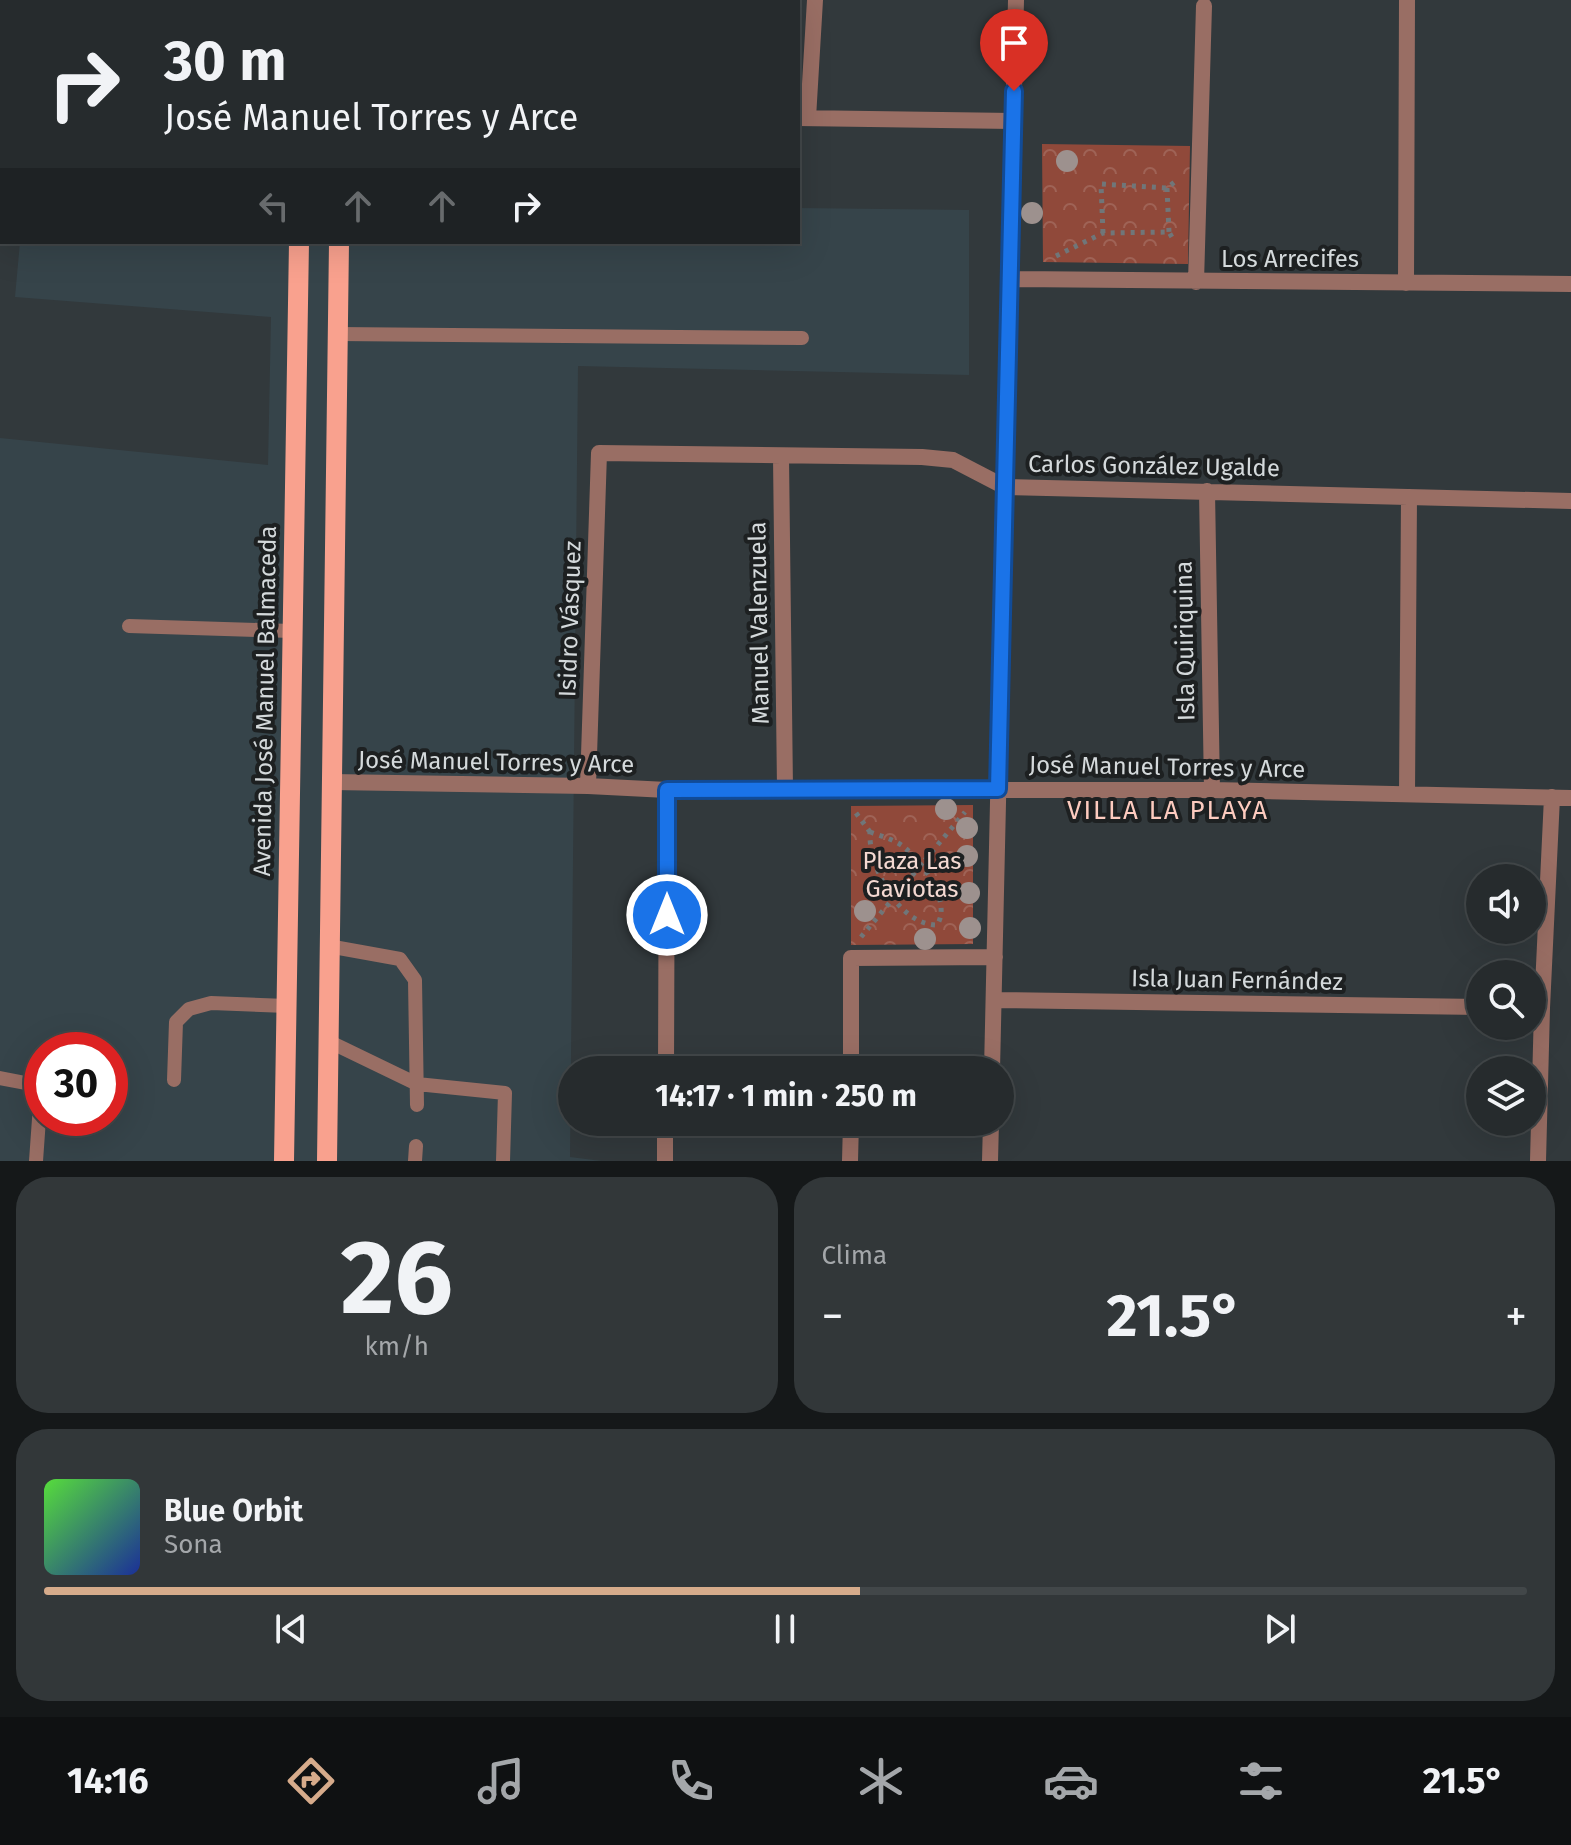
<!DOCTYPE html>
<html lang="es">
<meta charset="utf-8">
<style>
body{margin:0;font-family:"Fira Sans",sans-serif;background:#323739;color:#f1f3f6;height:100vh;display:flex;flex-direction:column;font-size:30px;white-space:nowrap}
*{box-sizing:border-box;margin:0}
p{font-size:26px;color:#a4a7aa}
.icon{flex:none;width:44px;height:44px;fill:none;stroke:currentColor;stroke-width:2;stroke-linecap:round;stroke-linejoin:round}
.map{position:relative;height:1161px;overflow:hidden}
.drawer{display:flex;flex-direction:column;gap:16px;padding:16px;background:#151819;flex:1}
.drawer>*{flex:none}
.top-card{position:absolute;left:0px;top:0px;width:800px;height:244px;box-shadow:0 8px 32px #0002,0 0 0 2px #424749;background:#262b2d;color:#f1f3f6;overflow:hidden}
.buttons{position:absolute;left:1466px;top:864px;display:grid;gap:16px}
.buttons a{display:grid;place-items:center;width:80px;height:80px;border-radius:50%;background:#262b2d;box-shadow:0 8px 32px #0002,0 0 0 2px #424749;font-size:40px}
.speed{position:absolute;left:24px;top:1032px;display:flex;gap:16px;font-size:40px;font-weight:700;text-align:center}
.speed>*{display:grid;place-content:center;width:104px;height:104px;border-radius:50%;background:#262b2d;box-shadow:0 8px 32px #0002,0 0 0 2px #424749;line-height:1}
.speed .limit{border:12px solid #d22;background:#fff;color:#111}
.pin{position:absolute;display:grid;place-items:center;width:68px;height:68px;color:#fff;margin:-82px -34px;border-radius:50% 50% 50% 0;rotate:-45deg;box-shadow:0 0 8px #0007}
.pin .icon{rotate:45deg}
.me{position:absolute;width:88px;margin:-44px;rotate:0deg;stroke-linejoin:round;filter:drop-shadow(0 0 6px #0008)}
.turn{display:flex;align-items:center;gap:28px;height:168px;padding:0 32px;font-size:36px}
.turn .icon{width:104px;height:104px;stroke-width:2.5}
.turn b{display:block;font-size:56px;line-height:68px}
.lanes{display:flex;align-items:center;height:76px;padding:0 32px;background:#0003;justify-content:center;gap:40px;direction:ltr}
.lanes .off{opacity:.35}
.big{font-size:60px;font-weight:700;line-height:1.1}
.drawer .tile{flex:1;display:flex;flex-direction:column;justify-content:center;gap:12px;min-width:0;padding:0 28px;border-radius:32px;background:#323739}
.drawer .dial{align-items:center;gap:0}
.dial b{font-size:104px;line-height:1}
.song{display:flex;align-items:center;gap:24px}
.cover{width:96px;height:96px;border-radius:12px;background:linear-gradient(135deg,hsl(110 70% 55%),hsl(230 70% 35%))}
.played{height:8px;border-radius:4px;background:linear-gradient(90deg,#d6ab8b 55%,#424749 55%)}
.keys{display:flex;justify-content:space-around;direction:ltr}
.heat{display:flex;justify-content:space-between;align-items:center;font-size:44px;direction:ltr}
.drawer .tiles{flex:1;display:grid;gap:16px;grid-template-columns:1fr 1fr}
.tile:last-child{grid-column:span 2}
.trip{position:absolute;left:558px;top:1056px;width:456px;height:80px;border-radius:40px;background:#262b2d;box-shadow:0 8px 32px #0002,0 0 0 2px #424749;font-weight:700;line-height:80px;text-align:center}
.menu{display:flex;height:128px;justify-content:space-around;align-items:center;background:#0f1112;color:#a4a7aa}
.menu .icon{width:56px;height:56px}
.menu .on{color:#d6ab8b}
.menu b{font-size:36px;color:#f1f3f6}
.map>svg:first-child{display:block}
.built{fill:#36444a;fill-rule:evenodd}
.park{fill:url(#park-crowns)}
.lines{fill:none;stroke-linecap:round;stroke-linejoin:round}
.path{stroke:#707679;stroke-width:5;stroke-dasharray:4 6;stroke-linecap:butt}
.service{stroke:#996e64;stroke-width:14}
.minor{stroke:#996e64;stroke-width:16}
.primary{stroke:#f9a18e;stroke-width:20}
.tree{fill:#9d918e}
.route-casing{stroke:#114b97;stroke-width:20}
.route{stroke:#1a73e8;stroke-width:14}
.labels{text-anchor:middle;stroke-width:8;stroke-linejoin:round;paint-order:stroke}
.street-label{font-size:24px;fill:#d4d9db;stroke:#1d2021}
.park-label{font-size:24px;fill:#f4d9d2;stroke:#1d2021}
.neighbourhood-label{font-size:26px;letter-spacing:2px;fill:#fdcbbf;stroke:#1d2021}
</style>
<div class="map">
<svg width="1571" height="1161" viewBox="0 0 1571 1161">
<defs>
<pattern id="park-crowns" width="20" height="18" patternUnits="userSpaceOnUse" patternTransform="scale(2)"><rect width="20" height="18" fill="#90493a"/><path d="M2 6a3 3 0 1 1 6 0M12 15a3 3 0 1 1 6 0" fill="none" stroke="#9f6356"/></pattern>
</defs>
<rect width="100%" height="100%" fill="#32393c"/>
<path class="built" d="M 41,0 L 522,0 L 522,2 L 41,2 Z
M 798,208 L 969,210 L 969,375 L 578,366 L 570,1157 L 602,1161 L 0,1161 L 0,438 L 268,465 L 271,317 L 15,297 L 20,242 L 798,242 ZM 42,1050 L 110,1050 L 110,1118 L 42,1118 Z"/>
<path class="park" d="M 1042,144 L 1190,146 L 1188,264 L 1043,262 Z
M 973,805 L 973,944 L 851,945 L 851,806 Z"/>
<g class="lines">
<path class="path" d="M 1167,188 L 1169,232
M 1103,233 L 1101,184 L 1167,188 L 1176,181
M 1056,256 L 1103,233 L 1169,232 L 1173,239
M 856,813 L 870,832
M 870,832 C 881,836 896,840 905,848 C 923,863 952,902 937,925 C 898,925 868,865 870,832 Z
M 861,937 L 965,812"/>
<path class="service" d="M 337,334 L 802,338
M 129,626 L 291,631
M 328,946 L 400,959 L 415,980 L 417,1105
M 328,1041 L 417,1084 L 505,1093 L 503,1161
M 0,1078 L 36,1085 L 41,1091 L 36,1161
M 174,1080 L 176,1022 L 189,1009 L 211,1003 L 287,1006
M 415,1161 L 416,1146"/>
<path class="minor" d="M 177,0 L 202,2
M 626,2 L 626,0
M 798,118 L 1013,121
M 808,118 L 815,0
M 1009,279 L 1571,284
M 1196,282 L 1204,6
M 1406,283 L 1407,0
M 781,457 L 785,789
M 1207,491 L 1212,790
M 331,782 L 588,786 L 667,790 L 1212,790 L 1571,798
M 588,786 L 599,453 L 922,457 L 953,460 L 1005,487 L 1571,501
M 1407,794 L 1409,497
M 994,1000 L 1480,1007
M 666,1070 L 667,790
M 851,1070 L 851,958 L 995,957
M 992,1070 L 1016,0
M 665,1161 L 665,1122
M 850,1161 L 851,1122
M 990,1161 L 991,1122
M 1538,1161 L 1542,1008 L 1552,797"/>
<path class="primary" d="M 303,2 L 303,0
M 345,2 L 345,0
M 284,1161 L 299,242
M 327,1161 L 339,242"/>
</g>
<g class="tree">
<circle cx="1067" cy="161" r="11"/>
<circle cx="1032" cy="213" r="11"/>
<circle cx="946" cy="809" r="11"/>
<circle cx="967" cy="828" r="11"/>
<circle cx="967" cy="856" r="11"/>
<circle cx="969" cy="893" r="11"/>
<circle cx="865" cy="911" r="11"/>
<circle cx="970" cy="928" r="11"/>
<circle cx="925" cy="939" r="11"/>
</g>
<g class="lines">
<defs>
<path id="route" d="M 667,915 L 667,790 L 998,789 L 1014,91"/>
</defs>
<use href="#route" class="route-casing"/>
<use href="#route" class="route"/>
</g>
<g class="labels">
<g class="street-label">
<text x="1290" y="267">Los Arrecifes</text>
<text transform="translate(1154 466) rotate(1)" y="8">Carlos González Ugalde</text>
<text transform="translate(570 619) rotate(-88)" y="8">Isidro Vásquez</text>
<text transform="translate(759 623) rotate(-91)" y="8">Manuel Valenzuela</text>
<text transform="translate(1185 641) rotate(-91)" y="8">Isla Quiriquina</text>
<text transform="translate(265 701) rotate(-89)" y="8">Avenida José Manuel Balmaceda</text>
<text transform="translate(496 762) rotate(1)" y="8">José Manuel Torres y Arce</text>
<text transform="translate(1167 767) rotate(1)" y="8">José Manuel Torres y Arce</text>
<text transform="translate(1237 980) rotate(1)" y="8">Isla Juan Fernández</text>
</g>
<g class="park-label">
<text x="912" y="869">Plaza Las<tspan x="912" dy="28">Gaviotas</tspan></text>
</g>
<g class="neighbourhood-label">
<text x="1168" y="819">VILLA LA PLAYA</text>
</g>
</g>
</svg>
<div class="buttons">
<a><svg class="icon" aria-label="sound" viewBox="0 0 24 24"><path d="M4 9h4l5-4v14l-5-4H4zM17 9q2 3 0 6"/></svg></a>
<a><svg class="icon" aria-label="search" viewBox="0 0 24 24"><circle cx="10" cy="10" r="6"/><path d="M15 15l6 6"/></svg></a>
<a><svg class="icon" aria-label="layers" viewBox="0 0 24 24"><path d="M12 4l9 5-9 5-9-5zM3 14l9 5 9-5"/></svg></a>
</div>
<div class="speed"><div class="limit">30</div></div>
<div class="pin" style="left:1014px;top:91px;background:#d93025"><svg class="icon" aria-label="arrive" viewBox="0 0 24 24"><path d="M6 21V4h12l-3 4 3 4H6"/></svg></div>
<svg class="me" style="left:667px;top:915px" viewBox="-20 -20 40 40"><circle r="17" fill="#1a73e8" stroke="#fff" stroke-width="3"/><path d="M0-11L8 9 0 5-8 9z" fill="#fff"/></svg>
<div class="trip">14:17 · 1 min · 250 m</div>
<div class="top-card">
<div class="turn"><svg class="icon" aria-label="right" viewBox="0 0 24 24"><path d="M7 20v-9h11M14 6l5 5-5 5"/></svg><div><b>30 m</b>José Manuel Torres y Arce</div></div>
<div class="lanes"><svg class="icon off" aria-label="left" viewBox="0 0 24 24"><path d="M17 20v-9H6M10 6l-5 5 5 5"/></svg><svg class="icon off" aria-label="ahead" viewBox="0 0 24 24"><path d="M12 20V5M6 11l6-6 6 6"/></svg><svg class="icon off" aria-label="ahead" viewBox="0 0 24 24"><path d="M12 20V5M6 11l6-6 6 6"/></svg><svg class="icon" aria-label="right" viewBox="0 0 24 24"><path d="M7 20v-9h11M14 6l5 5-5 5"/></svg></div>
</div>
</div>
<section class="drawer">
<div class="tiles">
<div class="tile dial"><b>26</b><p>km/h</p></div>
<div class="tile"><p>Clima</p>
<div class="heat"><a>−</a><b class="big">21.5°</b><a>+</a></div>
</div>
<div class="tile">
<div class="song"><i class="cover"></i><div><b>Blue Orbit</b><p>Sona</p></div></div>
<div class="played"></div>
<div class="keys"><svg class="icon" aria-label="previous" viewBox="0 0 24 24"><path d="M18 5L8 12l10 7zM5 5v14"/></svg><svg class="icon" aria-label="pause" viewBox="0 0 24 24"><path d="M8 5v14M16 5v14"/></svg><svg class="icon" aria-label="next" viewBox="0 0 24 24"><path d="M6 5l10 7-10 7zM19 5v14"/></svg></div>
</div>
</div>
</section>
<nav class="menu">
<b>14:16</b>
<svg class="icon on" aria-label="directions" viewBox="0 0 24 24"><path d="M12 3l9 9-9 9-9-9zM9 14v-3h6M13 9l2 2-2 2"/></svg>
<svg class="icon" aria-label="music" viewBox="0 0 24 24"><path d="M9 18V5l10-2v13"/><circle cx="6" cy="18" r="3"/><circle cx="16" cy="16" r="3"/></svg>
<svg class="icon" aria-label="phone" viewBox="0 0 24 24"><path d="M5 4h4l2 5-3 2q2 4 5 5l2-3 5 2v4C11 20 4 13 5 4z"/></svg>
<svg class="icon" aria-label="climate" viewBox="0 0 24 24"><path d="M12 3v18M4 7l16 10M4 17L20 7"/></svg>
<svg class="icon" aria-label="car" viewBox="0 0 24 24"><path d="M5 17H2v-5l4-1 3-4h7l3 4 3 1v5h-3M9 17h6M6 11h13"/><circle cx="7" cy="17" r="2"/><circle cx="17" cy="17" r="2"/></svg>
<svg class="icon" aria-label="filters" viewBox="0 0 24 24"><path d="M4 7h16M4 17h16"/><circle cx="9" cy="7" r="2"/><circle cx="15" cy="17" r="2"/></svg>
<b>21.5°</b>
</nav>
